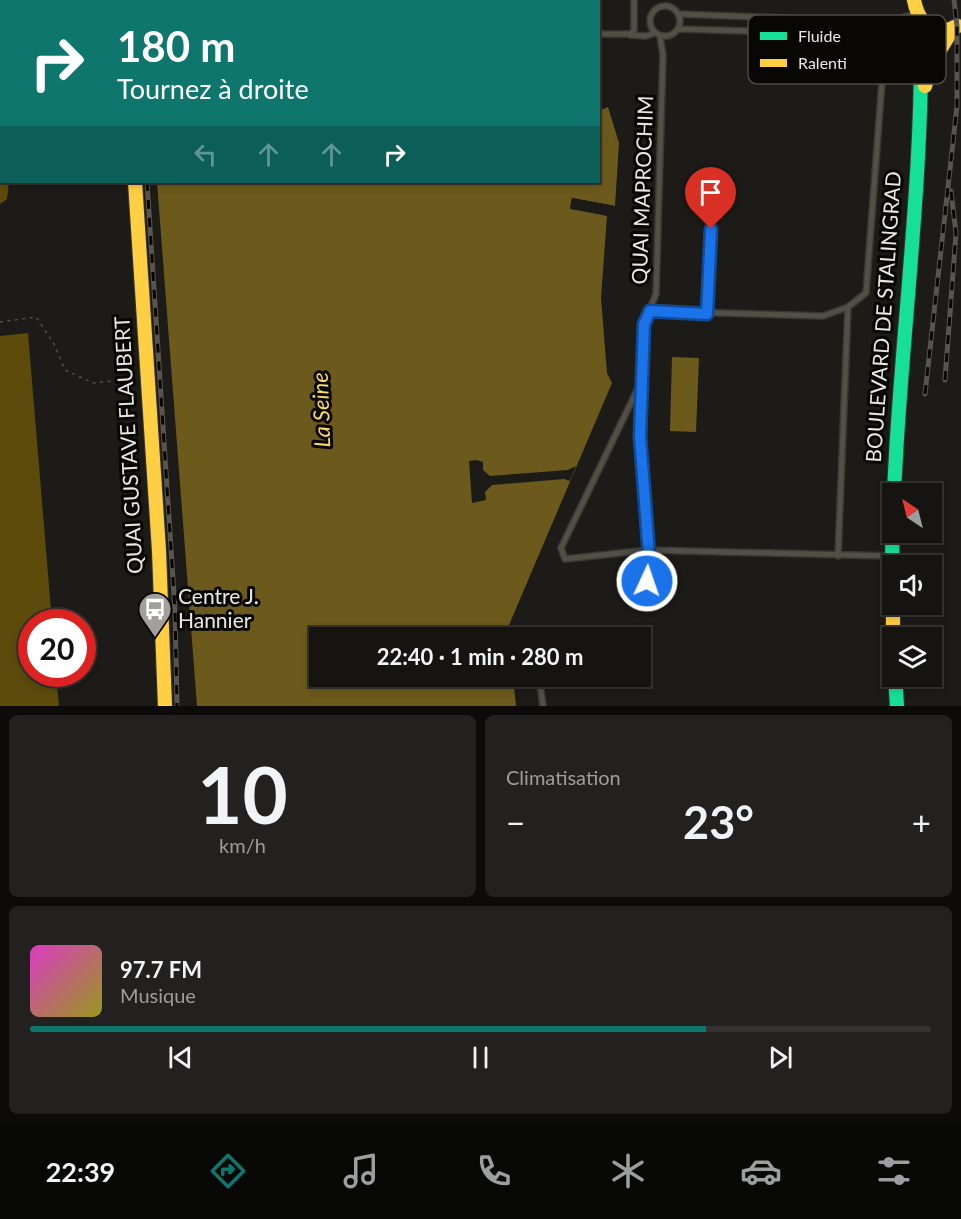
<!DOCTYPE html>
<html lang="fr">
<meta charset="utf-8">
<style>
body{margin:0;font-family:Lato,sans-serif;background:#22211f;color:#f1f3f6;height:100vh;display:flex;flex-direction:column;font-size:22px;white-space:nowrap}
*{box-sizing:border-box;margin:0}
p{font-size:20px;color:#9d9e9f}
.icon{flex:none;width:33px;height:33px;fill:none;stroke:currentColor;stroke-width:2;stroke-linecap:round;stroke-linejoin:round}
.map{position:relative;height:706px;overflow:hidden}
.sheet{display:flex;flex-direction:column;gap:9px;padding:9px;background:#0c0b09;flex:1}
.sheet>*{flex:none}
.top-card{position:absolute;left:0px;top:0px;width:600px;height:183px;box-shadow:0 3px 9px #0003,0 0 0 2px #343331;background:#0f766e;color:#fff;overflow:hidden}
.needle{width:39px;rotate:325deg}
.controls{position:absolute;left:882px;top:483px;display:grid;gap:12px}
.controls a{display:grid;place-items:center;width:60px;height:60px;border-radius:0px;background:#151411;box-shadow:0 3px 9px #0003,0 0 0 2px #343331;font-size:30px}
.speed{position:absolute;left:18px;top:609px;display:flex;gap:12px;font-size:30px;font-weight:700;text-align:center}
.speed>*{display:grid;place-content:center;width:78px;height:78px;border-radius:50%;background:#151411;box-shadow:0 3px 9px #0003,0 0 0 2px #343331;line-height:1}
.speed .limit{border:9px solid #d22;background:#fff;color:#111}
.pin{position:absolute;display:grid;place-items:center;width:51px;height:51px;color:#fff;margin:-62px -26px;border-radius:50% 50% 50% 0;rotate:-45deg;box-shadow:0 0 6px #0007}
.pin .icon{rotate:45deg}
.me{position:absolute;width:66px;margin:-33px;rotate:3deg;stroke-linejoin:round;filter:drop-shadow(0 0 4px #0008)}
.turn{display:flex;align-items:center;gap:21px;height:126px;padding:0 18px;font-size:27px}
.turn .icon{width:78px;height:78px;stroke-width:2.5}
.turn b{display:block;font-size:42px;line-height:51px}
.lanes{display:flex;align-items:center;height:57px;padding:0 18px;background:#0003;justify-content:center;gap:30px;direction:ltr}
.lanes .off{opacity:.35}
.big{font-size:45px;font-weight:700;line-height:1.1}
.sheet .widget{flex:1;display:flex;flex-direction:column;justify-content:center;gap:9px;min-width:0;padding:0 21px;border-radius:9px;background:#22211f}
.sheet .dial{align-items:center;gap:0}
.dial b{font-size:78px;line-height:1}
.song{display:flex;align-items:center;gap:18px}
.cover{width:72px;height:72px;border-radius:9px;background:linear-gradient(135deg,hsl(310 70% 55%),hsl(60 70% 35%))}
.played{height:6px;border-radius:3px;background:linear-gradient(90deg,#0f766e 75%,#343331 75%)}
.keys{display:flex;justify-content:space-around;direction:ltr}
.heat{display:flex;justify-content:space-between;align-items:center;font-size:33px;direction:ltr}
.sheet .tiles{flex:1;display:grid;gap:9px;grid-template-columns:1fr 1fr}
.widget:last-child{grid-column:span 2}
.trip{position:absolute;left:309px;top:627px;width:342px;height:60px;border-radius:0px;background:#151411;box-shadow:0 3px 9px #0003,0 0 0 2px #343331;font-weight:700;line-height:60px;text-align:center}
.tab-bar{display:flex;height:96px;justify-content:space-around;align-items:center;background:#080807;color:#9d9e9f}
.tab-bar .icon{width:42px;height:42px}
.tab-bar .on{color:#0f766e}
.tab-bar b{font-size:27px;color:#f1f3f6}
.map>svg:first-child{display:block}
.forest{fill:#5c4b0b}
.water{fill:#6c5a1c}
.pier{fill:#1c1b17}
.lines{fill:none;stroke-linecap:round;stroke-linejoin:round}
.lane-casing{stroke:#383734;stroke-width:8}
.fast-casing{stroke:#383734;stroke-width:16}
.slow-casing{stroke:#383734;stroke-width:16}
.path{stroke:#525048;stroke-width:1.5;stroke-dasharray:3 4.5;stroke-linecap:butt}
.lane{stroke:#524f45;stroke-width:5}
.fast{stroke:#16e098;stroke-width:14}
.slow{stroke:#ffcf43;stroke-width:14}
.rail-casing{stroke:#58554e;stroke-width:5}
.rail{stroke:#080704;stroke-width:3;stroke-dasharray:9;stroke-linecap:butt}
.route-casing{stroke:#114b97;stroke-width:15}
.route{stroke:#1a73e8;stroke-width:10}
.labels{text-anchor:middle;stroke-width:6;stroke-linejoin:round;paint-order:stroke}
.street-label{font-size:21px;fill:#eae8e2;stroke:#080704}
.poi-label{font-size:21px;fill:#eae8e2;stroke:#080704;text-anchor:start}
.water-label{font-size:22px;font-style:italic;fill:#ffda66;stroke:#080704}
.key{fill:#080704;stroke:#4c4a47;stroke-width:1.5}
.key-label{font-size:16px;fill:#eae8e2}
</style>
<div class="map">
<svg width="961" height="706" viewBox="0 0 961 706">
<rect width="100%" height="100%" fill="#1c1b17"/>
<path class="forest" d="M 0,0 L 35,0 L 2,2 L 2,182 L 9,182 L 7,199 L 0,204 Z
M 28,333 L 52,622 L 32,622 L 32,674 L 56,674 L 59,706 L 0,706 L 0,336 Z"/>
<path class="water" d="M 151,0 L 552,0 L 151,2 Z
M 608,107 L 619,143 L 615,206 L 572,198 L 570,208 L 607,216 L 601,298 L 607,373 L 612,383 L 509,625 L 510,637 L 320,638 L 320,676 L 513,677 L 516,706 L 197,706 L 157,182 L 598,182 L 599,111 Z
M 672,357 L 699,358 L 696,432 L 670,431 Z"/>
<path class="pier" d="M 572,198 L 615,206 L 615,209 L 574,202 L 573,206 L 608,213 L 610,216 L 570,209 Z
M 476,460 L 483,462 L 483,470 L 490,476 L 568,470 L 576,466 L 570,481 L 564,479 L 492,485 L 485,492 L 486,500 L 472,503 L 469,461 Z"/>
<g class="lines">
<defs>
<path id="lane" d="M 596,2 L 596,0
M650 21a15 15 0 1 1 30 0a15 15 0 1 1-30 0Z
M 678,14 L 887,22 L 915,14
M 678,29 L 880,35 L 918,32
M 598,31 L 602,34 L 631,34 L 634,30 L 634,0
M 630,35 L 646,36 L 655,33
M 900,35 L 916,50
M 650,311 L 823,316 L 848,307 L 866,293 L 882,81 C 874,62 876,40 887,22
M 707,314 L 711,229
M 640,384 L 561,548 L 565,559 L 648,550 L 889,556
M 838,556 L 848,307
M 647,581 L 649,555 L 640,436 L 644,324 L 656,294 L 663,55 L 660,36
M 539,676 L 543,706"/>
<path id="fast" d="M 126,0 L 126,2
M 892,578 C 892,392 924,208 921,22
M 895,676 L 897,706"/>
<path id="slow" d="M 914,0 C 917,16 924,26 939,33 L 958,26
M 925,86 L 933,61 L 954,27
M 135,182 L 159,551 L 165,706
M 893,604 L 893,638"/>
</defs>
<use href="#lane" class="lane-casing"/>
<use href="#fast" class="fast-casing"/>
<use href="#slow" class="slow-casing"/>
<path class="path" d="M 598,138 L 618,138
M 0,322 L 36,317 L 54,344 L 65,370 L 93,383 L 133,379
M 205,596 L 207,621
M 189,610 L 206,608"/>
<use href="#lane" class="lane"/>
<use href="#fast" class="fast"/>
<use href="#slow" class="slow"/>
<defs>
<path id="rail" d="M 138,0 L 138,2
M 147,182 L 175,610 L 177,706
M 945,380 L 956,233 L 951,191
M 925,394 L 957,106 L 957,26 L 954,0"/>
</defs>
<use href="#rail" class="rail-casing"/>
<use href="#rail" class="rail"/>
</g>
<g class="lines">
<defs>
<path id="route" d="M 647,581 L 649,555 L 640,436 L 644,324 L 650,311 L 707,314 L 711,229"/>
</defs>
<use href="#route" class="route-casing"/>
<use href="#route" class="route"/>
</g>
<defs>
<symbol id="bus-pin" viewBox="-11 -11 22 30"><path d="M0 17L-7.5 6A9.5 9.5 0 1 1 7.5 6Z" fill="#a2a09b" stroke="#080704"/><path d="M-5-6H5V4H4V6H2V4H-2V6H-4V4H-5ZM-3.5-4V0h7V-4ZM-3.5 1.2v1.5H-2V1.2ZM2 1.2v1.5H3.5V1.2Z" fill="#fff"/></symbol>
</defs>
<g fill-rule="evenodd">
<use href="#bus-pin" x="136" y="590" width="38" height="52"/>
</g>
<g class="labels">
<g class="street-label">
<text transform="translate(643 190) rotate(-88)" y="7">QUAI MAPROCHIM</text>
<text transform="translate(884 317) rotate(-86)" y="7">BOULEVARD DE STALINGRAD</text>
<text transform="translate(129 445) rotate(-93)" y="7">QUAI GUSTAVE FLAUBERT</text>
</g>
<g class="poi-label">
<text x="178" y="604">Centre J.<tspan x="178" dy="24">Hannier</tspan></text>
</g>
<g class="water-label">
<text transform="translate(321 410) rotate(-92)" y="8">La Seine</text>
</g>
</g>
<rect x="748" y="15" width="198" height="69" rx="9" class="key"/>
<rect x="760" y="32" width="27" height="8" fill="#16e098"/>
<rect x="760" y="59" width="27" height="8" fill="#ffcf43"/>
<g class="key-label">
<text x="798" y="42">Fluide</text>
<text x="798" y="69">Ralenti</text>
</g>
</svg>
<div class="controls">
<a><svg class="needle" viewBox="-14 -14 28 28"><path d="M0-13l5 13h-10z" fill="#e53935"/><path d="M0 13l5-13h-10z" fill="#9d9e9f"/></svg></a>
<a><svg class="icon" aria-label="sound" viewBox="0 0 24 24"><path d="M4 9h4l5-4v14l-5-4H4zM17 9q2 3 0 6"/></svg></a>
<a><svg class="icon" aria-label="layers" viewBox="0 0 24 24"><path d="M12 4l9 5-9 5-9-5zM3 14l9 5 9-5"/></svg></a>
</div>
<div class="speed"><div class="limit">20</div></div>
<div class="pin" style="left:711px;top:229px;background:#d93025"><svg class="icon" aria-label="arrive" viewBox="0 0 24 24"><path d="M6 21V4h12l-3 4 3 4H6"/></svg></div>
<svg class="me" style="left:647px;top:581px" viewBox="-20 -20 40 40"><circle r="17" fill="#1a73e8" stroke="#fff" stroke-width="3"/><path d="M0-11L8 9 0 5-8 9z" fill="#fff"/></svg>
<div class="trip">22:40 · 1 min · 280 m</div>
<div class="top-card">
<div class="turn"><svg class="icon" aria-label="right" viewBox="0 0 24 24"><path d="M7 20v-9h11M14 6l5 5-5 5"/></svg><div><b>180 m</b>Tournez à droite</div></div>
<div class="lanes"><svg class="icon off" aria-label="left" viewBox="0 0 24 24"><path d="M17 20v-9H6M10 6l-5 5 5 5"/></svg><svg class="icon off" aria-label="ahead" viewBox="0 0 24 24"><path d="M12 20V5M6 11l6-6 6 6"/></svg><svg class="icon off" aria-label="ahead" viewBox="0 0 24 24"><path d="M12 20V5M6 11l6-6 6 6"/></svg><svg class="icon" aria-label="right" viewBox="0 0 24 24"><path d="M7 20v-9h11M14 6l5 5-5 5"/></svg></div>
</div>
</div>
<section class="sheet">
<div class="tiles">
<div class="widget dial"><b>10</b><p>km/h</p></div>
<div class="widget"><p>Climatisation</p>
<div class="heat"><a>−</a><b class="big">23°</b><a>+</a></div>
</div>
<div class="widget">
<div class="song"><i class="cover"></i><div><b>97.7 FM</b><p>Musique</p></div></div>
<div class="played"></div>
<div class="keys"><svg class="icon" aria-label="previous" viewBox="0 0 24 24"><path d="M18 5L8 12l10 7zM5 5v14"/></svg><svg class="icon" aria-label="pause" viewBox="0 0 24 24"><path d="M8 5v14M16 5v14"/></svg><svg class="icon" aria-label="next" viewBox="0 0 24 24"><path d="M6 5l10 7-10 7zM19 5v14"/></svg></div>
</div>
</div>
</section>
<nav class="tab-bar">
<b>22:39</b>
<svg class="icon on" aria-label="directions" viewBox="0 0 24 24"><path d="M12 3l9 9-9 9-9-9zM9 14v-3h6M13 9l2 2-2 2"/></svg>
<svg class="icon" aria-label="music" viewBox="0 0 24 24"><path d="M9 18V5l10-2v13"/><circle cx="6" cy="18" r="3"/><circle cx="16" cy="16" r="3"/></svg>
<svg class="icon" aria-label="phone" viewBox="0 0 24 24"><path d="M5 4h4l2 5-3 2q2 4 5 5l2-3 5 2v4C11 20 4 13 5 4z"/></svg>
<svg class="icon" aria-label="climate" viewBox="0 0 24 24"><path d="M12 3v18M4 7l16 10M4 17L20 7"/></svg>
<svg class="icon" aria-label="car" viewBox="0 0 24 24"><path d="M5 17H2v-5l4-1 3-4h7l3 4 3 1v5h-3M9 17h6M6 11h13"/><circle cx="7" cy="17" r="2"/><circle cx="17" cy="17" r="2"/></svg>
<svg class="icon" aria-label="filters" viewBox="0 0 24 24"><path d="M4 7h16M4 17h16"/><circle cx="9" cy="7" r="2"/><circle cx="15" cy="17" r="2"/></svg>
</nav>
